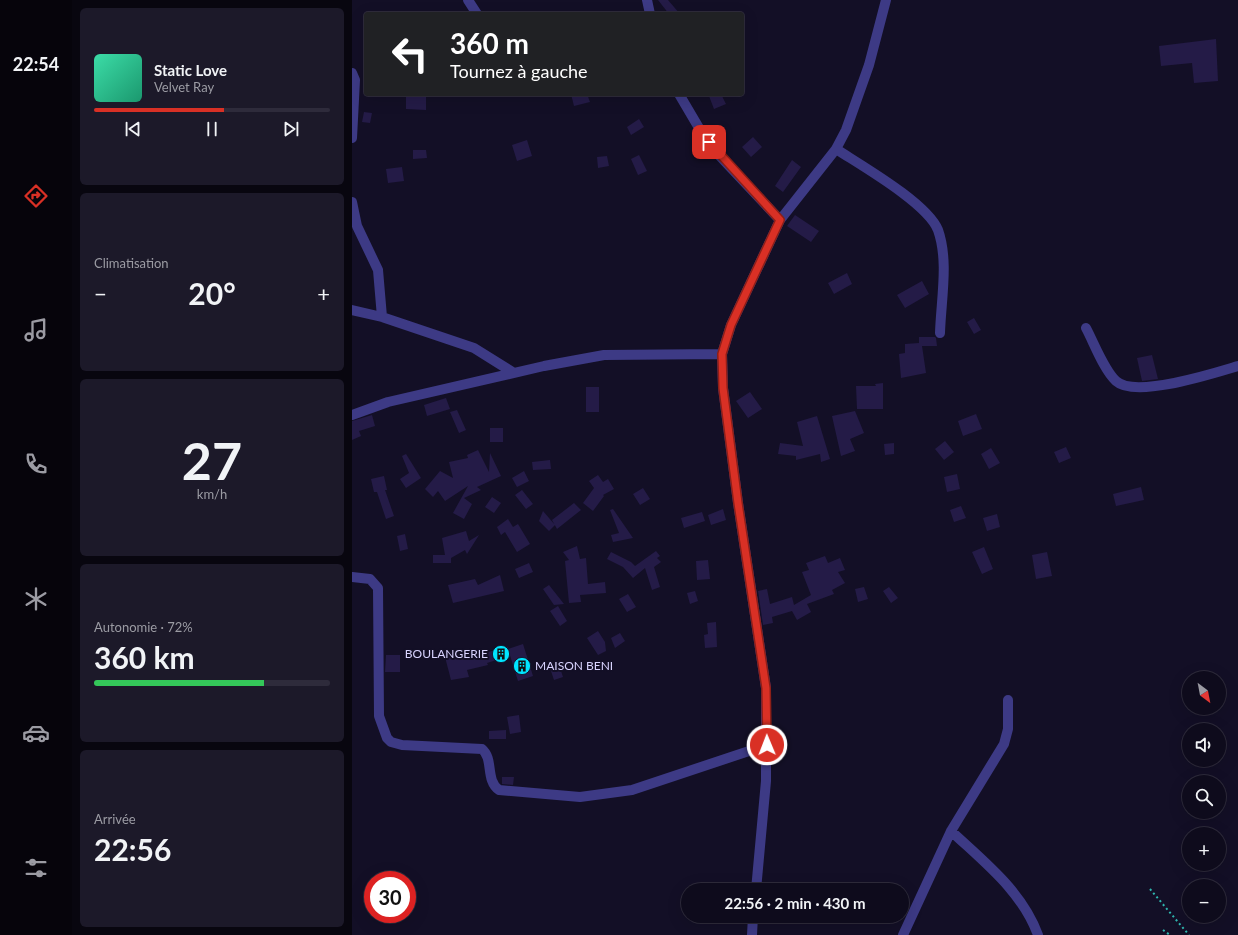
<!DOCTYPE html>
<html lang="fr">
<meta charset="utf-8">
<style>
body{margin:0;font-family:Lato,sans-serif;background:#1c1929;color:#f1f3f6;height:100vh;display:flex;flex-direction:column;font-size:15px;white-space:nowrap}
*{box-sizing:border-box;margin:0}
p{font-size:13px;color:#9b9ba3}
.icon{flex:none;width:22px;height:22px;fill:none;stroke:currentColor;stroke-width:2;stroke-linecap:round;stroke-linejoin:round}
.map{position:relative;flex:1;overflow:hidden}
.drawer{display:flex;flex-direction:column;gap:8px;padding:8px;background:#08060f;width:280px}
.drawer>*{flex:none}
.banner{position:absolute;left:12px;top:12px;width:380px;height:84px;border-radius:4px;box-shadow:0 4px 16px #0002,0 0 0 1px #2e2b3b;background:#202124;color:#fff;overflow:hidden}
.needle{width:26px;rotate:148deg}
.controls{position:absolute;left:830px;top:671px;display:grid;gap:8px}
.controls a{display:grid;place-items:center;width:44px;height:44px;border-radius:50%;background:#0e0b1c;box-shadow:0 4px 16px #0002,0 0 0 1px #2e2b3b;font-size:20px}
.speed{position:absolute;left:12px;top:871px;display:flex;gap:8px;font-size:20px;font-weight:700;text-align:center}
.speed>*{display:grid;place-content:center;width:52px;height:52px;border-radius:50%;background:#0e0b1c;box-shadow:0 4px 16px #0002,0 0 0 1px #2e2b3b;line-height:1}
.speed .limit{border:6px solid #d22;background:#fff;color:#111}
.pin{position:absolute;display:grid;place-items:center;width:34px;height:34px;color:#fff;margin:-17px;border-radius:8px;box-shadow:0 2px 6px #0006}
.me{position:absolute;width:44px;margin:-22px;rotate:359deg;stroke-linejoin:round;filter:drop-shadow(0 0 3px #0008)}
.turn{display:flex;align-items:center;gap:14px;height:84px;padding:0 20px;font-size:18px}
.turn .icon{width:52px;height:52px;stroke-width:2.5}
.turn b{display:block;font-size:28px;line-height:34px}
.big{font-size:30px;font-weight:700;line-height:1.1}
.drawer .widget{flex:1;display:flex;flex-direction:column;justify-content:center;gap:6px;min-width:0;padding:0 14px;border-radius:6px;background:#1c1929}
.drawer .dial{align-items:center;gap:0}
.dial b{font-size:52px;line-height:1}
.song{display:flex;align-items:center;gap:12px}
.cover{width:48px;height:48px;border-radius:6px;background:linear-gradient(135deg,hsl(160 70% 55%),hsl(160 70% 35%))}
.played{height:4px;border-radius:2px;background:linear-gradient(90deg,#d93025 55%,#2e2b3b 55%)}
.keys{display:flex;justify-content:space-around;direction:ltr}
.heat{display:flex;justify-content:space-between;align-items:center;font-size:22px;direction:ltr}
.charge{height:6px;border-radius:3px;background:linear-gradient(90deg,#34c759 72%,#2e2b3b 0)}
.trip{position:absolute;left:329px;top:883px;width:228px;height:40px;border-radius:20px;background:#0e0b1c;box-shadow:0 4px 16px #0002,0 0 0 1px #2e2b3b;font-weight:700;line-height:40px;text-align:center}
main{display:flex;flex:1;min-height:0}
.tab-bar{display:flex;flex-direction:column;width:72px;justify-content:space-around;align-items:center;background:#06040b;color:#9b9ba3}
.tab-bar .icon{width:28px;height:28px}
.tab-bar .active{color:#d93025}
.tab-bar b{font-size:18px;color:#f1f3f6}
.map>svg:first-child{display:block}
.building{fill:#241b47}
.lines{fill:none;stroke-linecap:round;stroke-linejoin:round}
.path{stroke:#2fb8b0;stroke-width:2;stroke-dasharray:2 3;stroke-linecap:butt}
.street{stroke:#3d3a85;stroke-width:10}
.route-casing{stroke:#8d1f18;stroke-width:10}
.route{stroke:#d93025;stroke-width:7}
.labels{text-anchor:middle;stroke-width:4;stroke-linejoin:round;paint-order:stroke}
.poi-label{font-size:12px;fill:#d9d4ff;stroke:#130f26;text-anchor:end}
</style>
<main>
<nav class="tab-bar">
<b>22:54</b>
<svg class="icon active" aria-label="directions" viewBox="0 0 24 24"><path d="M12 3l9 9-9 9-9-9zM9 14v-3h6M13 9l2 2-2 2"/></svg>
<svg class="icon" aria-label="music" viewBox="0 0 24 24"><path d="M9 18V5l10-2v13"/><circle cx="6" cy="18" r="3"/><circle cx="16" cy="16" r="3"/></svg>
<svg class="icon" aria-label="phone" viewBox="0 0 24 24"><path d="M5 4h4l2 5-3 2q2 4 5 5l2-3 5 2v4C11 20 4 13 5 4z"/></svg>
<svg class="icon" aria-label="climate" viewBox="0 0 24 24"><path d="M12 3v18M4 7l16 10M4 17L20 7"/></svg>
<svg class="icon" aria-label="car" viewBox="0 0 24 24"><path d="M5 17H2v-5l4-1 3-4h7l3 4 3 1v5h-3M9 17h6M6 11h13"/><circle cx="7" cy="17" r="2"/><circle cx="17" cy="17" r="2"/></svg>
<svg class="icon" aria-label="filters" viewBox="0 0 24 24"><path d="M4 7h16M4 17h16"/><circle cx="9" cy="7" r="2"/><circle cx="15" cy="17" r="2"/></svg>
</nav>
<section class="drawer">
<div class="widget">
<div class="song"><i class="cover"></i><div><b>Static Love</b><p>Velvet Ray</p></div></div>
<div class="played"></div>
<div class="keys"><svg class="icon" aria-label="previous" viewBox="0 0 24 24"><path d="M18 5L8 12l10 7zM5 5v14"/></svg><svg class="icon" aria-label="pause" viewBox="0 0 24 24"><path d="M8 5v14M16 5v14"/></svg><svg class="icon" aria-label="next" viewBox="0 0 24 24"><path d="M6 5l10 7-10 7zM19 5v14"/></svg></div>
</div>
<div class="widget"><p>Climatisation</p>
<div class="heat"><a>−</a><b class="big">20°</b><a>+</a></div>
</div>
<div class="widget dial"><b>27</b><p>km/h</p></div>
<div class="widget"><p>Autonomie · 72%</p><b class="big">360 km</b><div class="charge"></div></div>
<div class="widget"><p>Arrivée</p><b class="big">22:56</b></div>
</section>
<div class="map">
<svg width="886" height="935" viewBox="0 0 886 935">
<rect width="100%" height="100%" fill="#130f26"/>
<path class="building" d="M 306,0 L 316,0 L 328,14 L 317,14 Z
M 864,39 L 866,81 L 842,83 L 840,63 L 809,66 L 807,46 Z
M 54,94 L 74,94 L 74,110 L 54,109 Z
M 219,94 L 235,94 L 238,102 L 222,106 Z
M 361,94 L 369,94 L 374,104 L 362,109 L 357,96 Z
M 12,112 L 20,113 L 18,123 L 10,122 Z
M 287,119 L 292,127 L 279,135 L 275,127 Z
M 401,137 L 410,147 L 399,157 L 390,147 Z
M 175,140 L 180,156 L 165,161 L 160,145 Z
M 61,150 L 74,150 L 75,158 L 61,159 Z
M 287,155 L 295,171 L 286,175 L 279,159 Z
M 255,156 L 257,166 L 246,168 L 245,157 Z
M 440,160 L 449,167 L 431,192 L 423,186 Z
M 50,167 L 52,181 L 36,183 L 34,169 Z
M 443,215 L 467,231 L 459,242 L 435,226 Z
M 495,273 L 500,284 L 482,294 L 476,283 Z
M 570,281 L 577,294 L 553,308 L 545,295 Z
M 622,318 L 629,330 L 622,334 L 615,322 Z
M 567,337 L 583,337 L 584,338 L 585,346 L 570,346 L 574,373 L 549,378 L 547,354 L 553,353 L 553,344 L 567,343 Z
M 800,355 L 806,379 L 790,381 L 785,358 Z
M 531,383 L 531,409 L 505,409 L 504,386 L 524,386 L 523,384 Z
M 234,387 L 247,387 L 247,412 L 234,412 Z
M 398,392 L 410,409 L 396,418 L 384,401 Z
M 94,398 L 98,409 L 75,416 L 72,405 Z
M 105,410 L 114,430 L 107,433 L 98,412 Z
M 503,411 L 512,433 L 498,439 L 503,451 L 489,456 L 480,416 Z
M 624,414 L 630,429 L 611,436 L 606,421 Z
M 20,415 L 23,426 L 7,431 L 9,436 L 0,440 L 0,421 Z
M 465,416 L 478,459 L 469,462 L 468,454 L 444,460 L 444,456 L 426,454 L 428,443 L 451,446 L 445,422 Z
M 138,428 L 151,428 L 151,442 L 138,442 Z
M 593,441 L 602,452 L 592,460 L 583,449 Z
M 542,443 L 542,454 L 533,455 L 532,444 Z
M 714,447 L 719,458 L 707,463 L 702,452 Z
M 639,448 L 648,463 L 637,469 L 629,454 Z
M 126,450 L 137,472 L 138,453 L 149,476 L 125,487 L 129,490 L 112,498 L 120,504 L 112,519 L 101,513 L 116,486 L 93,501 L 86,491 L 81,497 L 73,489 L 88,471 L 101,478 L 97,462 L 116,458 L 115,455 Z
M 54,454 L 69,478 L 54,488 L 48,479 L 57,473 L 50,456 Z
M 198,460 L 199,469 L 181,470 L 180,462 Z
M 172,471 L 177,481 L 165,487 L 160,478 Z
M 605,474 L 608,489 L 595,492 L 592,477 Z
M 246,475 L 251,482 L 256,479 L 262,489 L 251,495 L 252,496 L 241,511 L 231,503 L 242,488 L 237,481 Z
M 32,476 L 35,490 L 33,490 L 42,516 L 34,519 L 25,492 L 22,492 L 19,479 Z
M 789,487 L 792,500 L 764,506 L 761,494 Z
M 291,488 L 298,499 L 288,505 L 281,494 Z
M 170,490 L 181,504 L 174,509 L 163,495 Z
M 140,497 L 149,503 L 142,513 L 133,507 Z
M 222,503 L 229,510 L 205,529 L 200,520 Z
M 609,506 L 614,518 L 602,522 L 598,510 Z
M 261,509 L 281,538 L 261,542 L 259,535 L 267,533 L 258,510 Z
M 371,509 L 374,520 L 359,525 L 356,515 Z
M 191,511 L 203,525 L 197,531 L 187,521 Z
M 350,512 L 353,521 L 332,528 L 329,518 Z
M 645,514 L 648,527 L 635,531 L 631,518 Z
M 156,519 L 161,527 L 166,524 L 178,544 L 165,552 L 153,532 L 149,535 L 145,527 Z
M 114,531 L 117,541 L 127,535 L 115,554 L 113,550 L 99,558 L 99,563 L 81,563 L 81,555 L 93,555 L 90,538 Z
M 53,534 L 56,549 L 48,551 L 45,536 Z
M 225,546 L 228,559 L 234,558 L 236,584 L 253,582 L 254,593 L 228,595 L 229,602 L 217,603 L 213,561 L 217,560 L 211,552 Z
M 632,547 L 641,569 L 630,574 L 620,552 Z
M 304,551 L 308,556 L 305,558 L 309,562 L 302,567 L 308,587 L 300,590 L 293,568 L 281,578 L 271,567 L 255,559 L 259,552 L 279,562 L 283,566 Z
M 695,552 L 700,576 L 684,579 L 680,555 Z
M 473,556 L 476,563 L 488,558 L 493,570 L 486,572 L 493,583 L 480,590 L 482,594 L 455,604 L 459,612 L 445,620 L 440,611 L 420,617 L 421,623 L 411,625 L 406,591 L 415,589 L 418,604 L 440,597 L 442,605 L 459,595 L 450,572 L 457,570 L 454,563 Z
M 356,560 L 358,579 L 345,580 L 344,561 Z
M 177,563 L 181,572 L 167,578 L 163,569 Z
M 148,575 L 152,591 L 101,603 L 96,585 L 123,579 L 126,585 Z
M 197,585 L 212,604 L 202,605 L 191,589 Z
M 512,587 L 516,599 L 506,602 L 503,589 Z
M 537,587 L 546,598 L 539,603 L 531,591 Z
M 343,591 L 346,601 L 338,604 L 335,593 Z
M 276,594 L 284,607 L 275,612 L 267,599 Z
M 206,606 L 215,621 L 208,626 L 198,611 Z
M 364,622 L 365,647 L 353,648 L 352,635 L 356,634 L 355,623 Z
M 246,631 L 253,642 L 254,651 L 246,655 L 235,638 Z
M 268,633 L 273,641 L 263,648 L 259,638 Z
M 171,644 L 181,676 L 166,681 L 156,649 Z
M 156,647 L 157,656 L 135,663 L 136,665 L 115,670 L 117,677 L 99,680 L 93,657 L 115,651 L 116,657 Z
M 34,655 L 48,655 L 48,672 L 33,672 Z
M 207,665 L 211,677 L 202,680 L 198,668 Z
M 167,715 L 169,732 L 158,734 L 155,717 Z
M 154,730 L 154,739 L 137,739 L 137,731 Z
M 150,777 L 162,777 L 161,785 L 150,784 Z"/>
<g class="lines">
<path class="path" d="M 798,889 L 837,935
M 811,930 L 818,935"/>
<path class="street" d="M 116,0 L 125,14
M 295,0 L 298,14
M 0,73 L 3,80 L 0,138
M 327,94 L 347,128 L 366,154 L 428,220
M 484,149 C 510,166 575,203 586,230 C 597,261 589,300 588,333
M 0,202 L 5,226 L 26,270 L 30,317
M 0,310 L 30,317 L 122,348 L 162,373
M 734,328 C 742,343 752,370 764,381 C 783,399 862,373 886,366
M 0,415 L 36,402 L 192,366 L 252,355 L 370,354
M 0,577 L 18,579 L 26,588 L 27,716 L 35,738 L 39,742 L 50,745 L 130,749 C 142,759 133,780 147,790 L 228,797 L 280,790 L 415,745
M 599,831 C 632,862 670,891 686,935
M 404,890 L 414,781 L 414,688 L 386,503 L 371,388 L 370,354 L 379,325 L 428,220 L 484,149 L 494,130 L 517,65 L 534,0
M 400,935 L 401,916
M 551,935 L 599,831 L 652,744 L 656,729 L 656,700"/>
</g>
<g class="lines">
<defs>
<path id="route" d="M 357,142 L 428,220 L 379,325 L 370,354 L 371,388 L 386,503 L 414,688 L 415,745"/>
</defs>
<use href="#route" class="route-casing"/>
<use href="#route" class="route"/>
</g>
<defs>
<symbol id="building-disc" viewBox="-11 -11 22 22"><circle r="9.5" fill="#00e5ff" stroke="#130f26"/><path d="M-4-6H4V6H1V3H-1V6H-4ZM-2.5-4.3h1.7v1.8h-1.7ZM.8-4.3h1.7v1.8H.8ZM-2.5-1h1.7V.8h-1.7ZM.8-1h1.7V.8H.8Z" fill="#111"/></symbol>
</defs>
<g fill-rule="evenodd">
<use href="#building-disc" x="139" y="644" width="20" height="20"/>
<use href="#building-disc" x="160" y="656" width="20" height="20"/>
</g>
<g class="labels">
<g class="poi-label">
<text x="136" y="658">BOULANGERIE</text>
<text x="183" y="670" text-anchor="start">MAISON BENI</text>
</g>
</g>
</svg>
<div class="controls">
<a><svg class="needle" viewBox="-14 -14 28 28"><path d="M0-13l5 13h-10z" fill="#e53935"/><path d="M0 13l5-13h-10z" fill="#9b9ba3"/></svg></a>
<a><svg class="icon" aria-label="sound" viewBox="0 0 24 24"><path d="M4 9h4l5-4v14l-5-4H4zM17 9q2 3 0 6"/></svg></a>
<a><svg class="icon" aria-label="search" viewBox="0 0 24 24"><circle cx="10" cy="10" r="6"/><path d="M15 15l6 6"/></svg></a>
<a>+</a>
<a>−</a>
</div>
<div class="speed"><div class="limit">30</div></div>
<div class="pin" style="left:357px;top:142px;background:#d93025"><svg class="icon" aria-label="arrive" viewBox="0 0 24 24"><path d="M6 21V4h12l-3 4 3 4H6"/></svg></div>
<svg class="me" style="left:415px;top:745px" viewBox="-20 -20 40 40"><circle r="17" fill="#d93025" stroke="#fff" stroke-width="3"/><path d="M0-11L8 9 0 5-8 9z" fill="#fff"/></svg>
<div class="trip">22:56 · 2 min · 430 m</div>
<div class="banner">
<div class="turn"><svg class="icon" aria-label="left" viewBox="0 0 24 24"><path d="M17 20v-9H6M10 6l-5 5 5 5"/></svg><div><b>360 m</b>Tournez à gauche</div></div>
</div>
</div>
</main>
